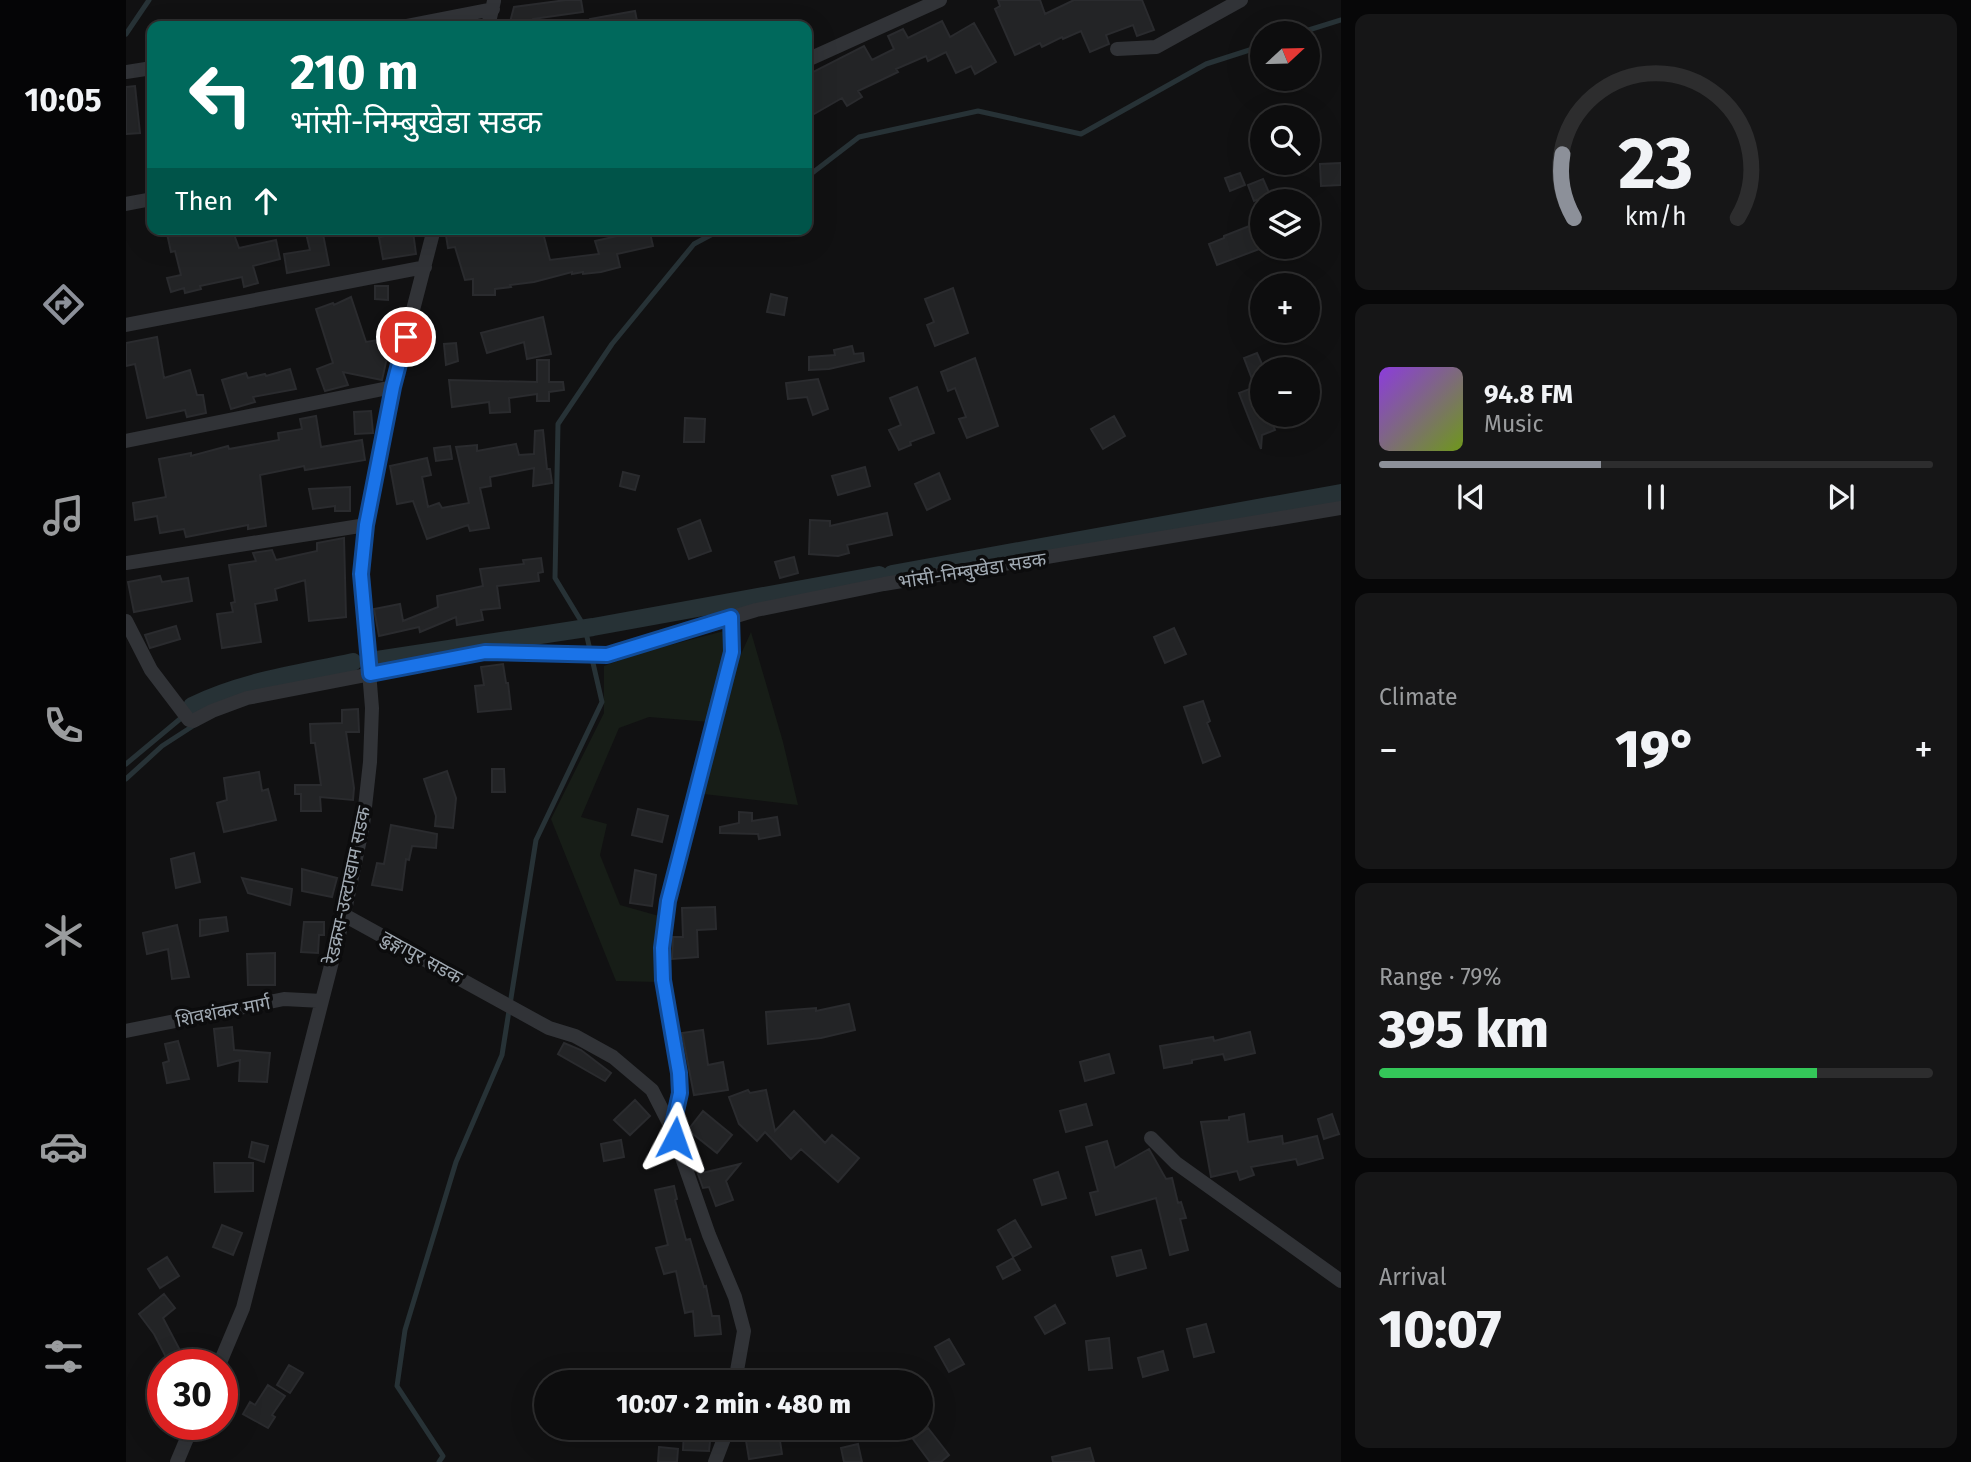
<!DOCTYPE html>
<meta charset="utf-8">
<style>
body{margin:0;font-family:"Fira Sans","Noto Sans Devanagari",sans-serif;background:#161617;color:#f1f3f6;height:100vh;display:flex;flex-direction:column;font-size:26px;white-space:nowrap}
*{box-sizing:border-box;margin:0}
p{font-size:23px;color:#9a9c9e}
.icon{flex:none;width:38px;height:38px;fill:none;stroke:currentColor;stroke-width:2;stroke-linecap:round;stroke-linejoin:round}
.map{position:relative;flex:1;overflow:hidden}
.panel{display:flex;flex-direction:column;gap:14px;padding:14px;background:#070708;width:630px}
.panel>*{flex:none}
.guide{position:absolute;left:21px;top:21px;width:665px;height:214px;border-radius:14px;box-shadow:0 7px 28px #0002,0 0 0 2px #2d2d2e;background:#00695c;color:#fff;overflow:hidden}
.needle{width:46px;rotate:68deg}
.tools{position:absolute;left:1124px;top:21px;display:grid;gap:14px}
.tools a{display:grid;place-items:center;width:70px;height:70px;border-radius:50%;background:#0d0d0e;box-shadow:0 7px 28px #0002,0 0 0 2px #2d2d2e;font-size:35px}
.speed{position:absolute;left:21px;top:1349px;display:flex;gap:14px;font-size:35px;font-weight:700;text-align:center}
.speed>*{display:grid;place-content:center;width:91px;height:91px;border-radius:50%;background:#0d0d0e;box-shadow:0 7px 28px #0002,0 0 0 2px #2d2d2e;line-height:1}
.speed .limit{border:10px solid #d22;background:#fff;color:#111}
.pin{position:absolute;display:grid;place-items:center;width:60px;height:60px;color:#fff;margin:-30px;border:4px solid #fff;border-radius:50%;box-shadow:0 2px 7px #0007}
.me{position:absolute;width:77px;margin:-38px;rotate:4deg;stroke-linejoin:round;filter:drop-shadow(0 0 5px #0008)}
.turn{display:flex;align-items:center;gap:24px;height:147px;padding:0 28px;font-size:32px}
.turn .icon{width:91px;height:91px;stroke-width:2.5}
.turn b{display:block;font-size:49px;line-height:60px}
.then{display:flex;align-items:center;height:66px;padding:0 28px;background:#0003;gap:14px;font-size:26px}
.big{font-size:52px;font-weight:800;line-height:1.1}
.panel .tile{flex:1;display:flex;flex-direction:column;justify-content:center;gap:10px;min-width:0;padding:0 24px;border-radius:14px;background:#161617}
.panel .dial{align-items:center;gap:0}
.dial svg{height:182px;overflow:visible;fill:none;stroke:#2d2d2e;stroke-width:7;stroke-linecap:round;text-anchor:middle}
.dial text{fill:#f1f3f6;stroke:none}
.song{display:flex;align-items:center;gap:21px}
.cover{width:84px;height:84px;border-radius:10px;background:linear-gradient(135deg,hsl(270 70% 55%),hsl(80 70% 35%))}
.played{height:7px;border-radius:4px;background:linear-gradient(90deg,#8c9099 40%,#2d2d2e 40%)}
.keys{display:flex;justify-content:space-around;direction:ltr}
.heat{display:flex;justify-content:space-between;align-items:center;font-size:38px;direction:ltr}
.charge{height:10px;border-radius:5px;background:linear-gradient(90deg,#34c759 79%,#2d2d2e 0)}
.trip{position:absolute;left:408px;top:1370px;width:399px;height:70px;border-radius:35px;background:#0d0d0e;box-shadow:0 7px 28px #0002,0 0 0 2px #2d2d2e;font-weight:800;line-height:70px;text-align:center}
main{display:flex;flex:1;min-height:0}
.tabs{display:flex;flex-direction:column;width:126px;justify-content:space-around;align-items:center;background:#050506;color:#9a9c9e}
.tabs .icon{width:49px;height:49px}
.tabs .selected{color:#8c9099}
.tabs b{font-size:32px;color:#f1f3f6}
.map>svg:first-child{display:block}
.green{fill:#171d17}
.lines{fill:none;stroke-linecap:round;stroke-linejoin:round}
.stream{stroke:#273236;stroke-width:5}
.canal{stroke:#273236;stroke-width:18}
.building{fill:#232426;stroke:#2a2b2e;stroke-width:2}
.minor{stroke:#313337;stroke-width:14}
.route-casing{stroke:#114b97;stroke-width:18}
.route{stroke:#1a73e8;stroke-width:12}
.labels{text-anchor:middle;stroke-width:7;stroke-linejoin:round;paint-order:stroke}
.street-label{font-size:19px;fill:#a1aab3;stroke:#0c0c0d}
</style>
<main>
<nav class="tabs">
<b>10:05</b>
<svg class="icon selected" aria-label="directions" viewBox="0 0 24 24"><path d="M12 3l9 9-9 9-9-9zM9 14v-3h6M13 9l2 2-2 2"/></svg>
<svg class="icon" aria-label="music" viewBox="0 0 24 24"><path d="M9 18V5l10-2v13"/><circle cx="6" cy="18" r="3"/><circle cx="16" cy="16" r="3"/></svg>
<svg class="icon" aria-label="phone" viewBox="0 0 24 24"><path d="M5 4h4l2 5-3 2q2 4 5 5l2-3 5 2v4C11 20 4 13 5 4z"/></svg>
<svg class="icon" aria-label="climate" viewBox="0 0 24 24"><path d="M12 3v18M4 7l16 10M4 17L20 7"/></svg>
<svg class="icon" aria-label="car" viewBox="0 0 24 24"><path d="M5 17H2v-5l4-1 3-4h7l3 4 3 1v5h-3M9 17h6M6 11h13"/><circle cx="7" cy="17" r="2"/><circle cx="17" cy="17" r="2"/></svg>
<svg class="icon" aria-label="filters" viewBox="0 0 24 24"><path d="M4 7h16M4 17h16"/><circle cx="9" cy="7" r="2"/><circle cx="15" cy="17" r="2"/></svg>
</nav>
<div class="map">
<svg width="1215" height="1462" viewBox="0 0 1215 1462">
<rect width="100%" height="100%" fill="#111112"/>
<path class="green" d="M 602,630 L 584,722 L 523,717 L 493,728 L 455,817 L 481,824 L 474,855 L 494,905 L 533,916 L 531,982 L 490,981 L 425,819 L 478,713 L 478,666 L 517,652 Z
M 625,632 L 657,742 L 672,805 L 578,794 L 606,674 Z"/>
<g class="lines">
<path class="stream" d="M 1173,33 L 1215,20
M 0,34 L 23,0
M 681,177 L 733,137 L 852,111 L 955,134 L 1080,64 L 1136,46
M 0,764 L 54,719
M 0,779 L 36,746 L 70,724
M 313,1462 L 317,1456 L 271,1386 L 279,1330 L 330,1162 L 376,1055 L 410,840 L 476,702 L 461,637 L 455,621 L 429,578 L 432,424 L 486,344 L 568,244 L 596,229"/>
<path class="canal" d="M 766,574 L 1215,493
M 251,660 L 467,627 L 753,575
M 66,706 C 117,681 172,674 227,662"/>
</g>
<path class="building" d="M 440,0 L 455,0 L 457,12 L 407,19 L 406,26 L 383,26 L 388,7 Z
M 872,0 L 914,0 L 919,14 L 948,0 L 1016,0 L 1028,30 L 1011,36 L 1007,25 L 980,35 L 983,44 L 964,52 L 955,31 L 937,39 L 936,37 L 916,47 L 914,43 L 889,55 L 869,9 L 874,6 Z
M 509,11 L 512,26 L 465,26 L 464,19 Z
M 816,21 L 824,37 L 848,23 L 870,62 L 849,74 L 845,66 L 830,73 L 820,52 L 802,61 L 800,56 L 770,69 L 772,72 L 732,91 L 736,97 L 721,106 L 716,98 L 681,118 L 681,75 L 738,46 L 746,60 L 768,49 L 762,36 L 777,29 L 782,38 Z
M 9,86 L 14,133 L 0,134 L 0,87 Z
M 1215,163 L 1215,185 L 1195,186 L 1194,164 Z
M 1114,173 L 1119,185 L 1104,191 L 1099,178 Z
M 1137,179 L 1144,195 L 1128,201 L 1122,185 Z
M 1136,221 L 1136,248 L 1091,265 L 1083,244 L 1098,238 L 1098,236 Z
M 40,229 L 106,229 L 113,248 L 150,240 L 154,259 L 127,266 L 132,283 L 118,287 L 116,277 L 74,286 L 75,289 L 59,293 L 58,288 L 45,292 L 41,278 L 55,275 L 49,251 L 45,252 Z
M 179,229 L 196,229 L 203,265 L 161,273 L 158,254 L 184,250 Z
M 319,229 L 416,229 L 424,260 L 473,254 L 469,241 L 523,229 L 527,246 L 491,254 L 494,267 L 475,272 L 457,274 L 457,272 L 446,274 L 446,272 L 408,282 L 384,285 L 385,287 L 369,289 L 369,295 L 347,295 L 347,279 L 339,280 L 329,247 L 322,248 Z
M 287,232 L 290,254 L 257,259 L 253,237 Z
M 249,286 L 262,286 L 262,300 L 249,299 Z
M 827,288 L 842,333 L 809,346 L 801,325 L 808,322 L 799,299 Z
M 645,294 L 661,298 L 658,315 L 641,312 Z
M 225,297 L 240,342 L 265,338 L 266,352 L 262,353 L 256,380 L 217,372 L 222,385 L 199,391 L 191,369 L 207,363 L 190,309 L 207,303 L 208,305 Z
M 417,317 L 425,354 L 401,359 L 398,342 L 361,353 L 355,333 Z
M 31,337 L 38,378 L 64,370 L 71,395 L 77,395 L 80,413 L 61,417 L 59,410 L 21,418 L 9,364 L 0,366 L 0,343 Z
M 330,343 L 332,361 L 320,365 L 318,344 Z
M 726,346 L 728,354 L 737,353 L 738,361 L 703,369 L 683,370 L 683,357 L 709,355 L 708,350 Z
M 1131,353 L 1136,364 L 1136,415 L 1143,415 L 1149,430 L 1136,435 L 1135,449 L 1113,393 L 1129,387 L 1118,358 Z
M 849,358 L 872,426 L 841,438 L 833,419 L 840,417 L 829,388 L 822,391 L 815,372 Z
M 411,360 L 423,360 L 423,382 L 437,382 L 438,390 L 423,392 L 423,401 L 411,401 L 411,394 L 383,398 L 384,412 L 364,413 L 363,402 L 326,407 L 323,380 L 411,382 Z
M 164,369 L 170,389 L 127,397 L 129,402 L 105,409 L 96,380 L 120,373 L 122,378 L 139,374 L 140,376 Z
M 692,379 L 702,409 L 687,415 L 681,397 L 662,399 L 660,383 Z
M 791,387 L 808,433 L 784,442 L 785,445 L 773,450 L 763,430 L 775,425 L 764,398 Z
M 245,411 L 247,433 L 229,434 L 228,412 Z
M 190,416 L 195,447 L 236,440 L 239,460 L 179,470 L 178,466 L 134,475 L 140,526 L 122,529 L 122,525 L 60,537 L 58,529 L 34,533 L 31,516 L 9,520 L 7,503 L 40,497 L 33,459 L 65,453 L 65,456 L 102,446 L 103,449 L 153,440 L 152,433 L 176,429 L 174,419 Z
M 988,416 L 999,436 L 977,449 L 965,429 Z
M 559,418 L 579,419 L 578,442 L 558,442 Z
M 417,430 L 421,469 L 424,469 L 426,483 L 407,486 L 408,468 L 364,477 L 365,486 L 354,488 L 363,528 L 344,531 L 342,525 L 301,539 L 287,501 L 271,504 L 264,466 L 301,458 L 305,475 L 296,477 L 302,507 L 313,503 L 316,508 L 343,503 L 330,447 L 351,445 L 351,451 L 390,444 L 393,455 L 408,454 L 409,431 Z
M 324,446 L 326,459 L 310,461 L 308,448 Z
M 739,467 L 744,486 L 712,495 L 706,476 Z
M 497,472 L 513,476 L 509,490 L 494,486 Z
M 813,473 L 824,499 L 801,510 L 789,484 Z
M 224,487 L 224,511 L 209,511 L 209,506 L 187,509 L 183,489 Z
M 761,513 L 766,535 L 721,545 L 723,553 L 712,556 L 683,554 L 684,520 L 704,521 L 704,526 Z
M 574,520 L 585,551 L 563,559 L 552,529 Z
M 218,538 L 220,617 L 183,621 L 179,580 L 149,589 L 151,600 L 129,604 L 135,642 L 96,648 L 91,614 L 107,612 L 105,603 L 109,602 L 103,565 L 130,561 L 127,553 L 146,550 L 150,560 L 191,551 L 191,543 Z
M 668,557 L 672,573 L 654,578 L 649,562 Z
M 415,558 L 417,572 L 412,573 L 413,581 L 371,586 L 374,608 L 355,610 L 357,620 L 331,625 L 330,617 L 294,632 L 293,627 L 253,636 L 248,609 L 274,604 L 277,621 L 312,607 L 311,596 L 357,586 L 354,569 L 398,564 L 397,560 Z
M 34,576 L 36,582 L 62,578 L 66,601 L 8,612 L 2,582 Z
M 50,626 L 54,639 L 24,648 L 19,635 Z
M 1048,628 L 1060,654 L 1039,663 L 1028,637 Z
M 377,664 L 380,683 L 382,683 L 385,709 L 352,712 L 349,686 L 358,685 L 355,667 Z
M 1077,701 L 1084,721 L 1081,723 L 1094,756 L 1077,763 L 1058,707 Z
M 232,709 L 233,732 L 220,732 L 228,788 L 227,800 L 194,797 L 195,811 L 175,811 L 175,794 L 169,794 L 169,785 L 195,785 L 189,743 L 185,743 L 184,724 L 216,723 L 216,710 Z
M 366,769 L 378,769 L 379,792 L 366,792 Z
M 321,771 L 330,798 L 327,828 L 309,826 L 310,816 L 298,779 Z
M 133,772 L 136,791 L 142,789 L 150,820 L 98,832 L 91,803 L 101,800 L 98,778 Z
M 512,809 L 542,816 L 536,842 L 506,835 Z
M 613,812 L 626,813 L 626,821 L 651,817 L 654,835 L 633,839 L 632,834 L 594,833 L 594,827 L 613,823 Z
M 265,825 L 311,834 L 310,848 L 286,846 L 283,860 L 280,859 L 276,890 L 246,885 L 251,863 L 258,864 Z
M 68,853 L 74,882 L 50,888 L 45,859 Z
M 176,869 L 211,878 L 206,897 L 176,891 Z
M 509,870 L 530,875 L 526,906 L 504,903 Z
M 116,878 L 166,889 L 164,905 L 122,893 Z
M 589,907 L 590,929 L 571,930 L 572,957 L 546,959 L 547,937 L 557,937 L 556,908 Z
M 100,917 L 102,931 L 74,936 L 74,920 Z
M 178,922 L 198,922 L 198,935 L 193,935 L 192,953 L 175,952 Z
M 51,925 L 63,977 L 46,979 L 42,949 L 21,954 L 17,933 Z
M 149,953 L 149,985 L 122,985 L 121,954 Z
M 723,1004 L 729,1030 L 695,1038 L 642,1044 L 640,1012 L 690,1008 L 690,1011 Z
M 106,1027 L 108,1050 L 144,1053 L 141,1082 L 113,1081 L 114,1060 L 92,1066 L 88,1029 Z
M 577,1030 L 582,1065 L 597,1062 L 602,1090 L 568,1095 L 556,1033 Z
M 1124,1032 L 1129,1053 L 1099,1060 L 1097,1054 L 1066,1060 L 1066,1063 L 1038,1068 L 1034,1046 L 1087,1037 L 1088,1041 Z
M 52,1041 L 63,1079 L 41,1083 L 37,1063 L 43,1061 L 39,1044 Z
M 438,1043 L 455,1050 L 485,1073 L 479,1081 L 432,1054 Z
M 983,1054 L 988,1073 L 959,1081 L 954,1062 Z
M 622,1090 L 624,1093 L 640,1090 L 649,1131 L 668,1111 L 699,1143 L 706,1135 L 733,1158 L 712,1182 L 675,1149 L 665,1159 L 639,1132 L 631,1141 L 613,1124 L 603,1097 Z
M 509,1100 L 524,1116 L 504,1135 L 488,1120 Z
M 960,1104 L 966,1125 L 940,1132 L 934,1111 Z
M 577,1111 L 606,1135 L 591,1153 L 562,1130 Z
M 1118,1114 L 1122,1142 L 1156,1136 L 1157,1144 L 1191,1136 L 1197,1158 L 1172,1165 L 1170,1159 L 1125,1167 L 1128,1175 L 1114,1180 L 1111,1171 L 1085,1177 L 1075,1122 L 1103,1120 L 1103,1117 Z
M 1206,1114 L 1213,1134 L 1198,1139 L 1192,1119 Z
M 495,1140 L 498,1157 L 478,1161 L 475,1144 Z
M 981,1141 L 989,1168 L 1023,1149 L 1040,1179 L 1046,1178 L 1052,1203 L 1055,1202 L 1060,1218 L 1054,1219 L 1062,1250 L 1044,1255 L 1030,1198 L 970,1215 L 964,1193 L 972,1191 L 960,1147 Z
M 126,1142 L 142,1146 L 138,1162 L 123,1157 Z
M 88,1163 L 127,1163 L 127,1191 L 89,1192 Z
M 614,1164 L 600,1181 L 607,1200 L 590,1206 L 583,1187 L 577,1188 L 572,1174 Z
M 932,1172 L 940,1198 L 916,1205 L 908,1180 Z
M 548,1186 L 551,1199 L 549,1200 L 560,1240 L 564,1239 L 578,1287 L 580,1286 L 586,1316 L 593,1316 L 595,1334 L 569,1336 L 567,1311 L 559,1313 L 550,1271 L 538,1274 L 530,1248 L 542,1245 L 529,1190 Z
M 889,1220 L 905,1247 L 887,1257 L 872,1230 Z
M 96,1225 L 116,1233 L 107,1255 L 87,1247 Z
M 1015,1250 L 1020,1268 L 991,1276 L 986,1257 Z
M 41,1257 L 53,1276 L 34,1288 L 22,1269 Z
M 887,1258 L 894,1270 L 877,1279 L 871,1267 Z
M 38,1294 L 49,1308 L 37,1318 L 57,1356 L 43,1363 L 28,1334 L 13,1314 Z
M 929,1305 L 939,1323 L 919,1334 L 909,1317 Z
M 1080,1324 L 1088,1352 L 1068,1357 L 1061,1329 Z
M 983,1338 L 986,1368 L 963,1370 L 960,1341 Z
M 823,1339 L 838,1364 L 823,1372 L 809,1347 Z
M 1037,1351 L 1042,1370 L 1017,1377 L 1012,1358 Z
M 163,1365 L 177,1373 L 164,1393 L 151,1385 Z
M 142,1385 L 159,1396 L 146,1415 L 149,1417 L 142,1428 L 117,1414 L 124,1402 L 129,1405 Z
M 618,1428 L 652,1428 L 656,1454 L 623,1459 Z
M 802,1428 L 823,1455 L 815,1462 L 804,1462 L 787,1439 Z
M 558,1431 L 585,1432 L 583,1451 L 557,1450 Z
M 732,1444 L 736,1462 L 718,1462 L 715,1448 Z
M 533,1447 L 552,1449 L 551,1462 L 532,1462 Z
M 964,1448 L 968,1462 L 927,1462 L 926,1457 Z"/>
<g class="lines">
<path class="minor" d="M 280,26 L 367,9
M 362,26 L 368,1
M 991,49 L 1030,47 L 1115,0
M 681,60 L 814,0
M 0,72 L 26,68
M 0,204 L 26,199
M 0,325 L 299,267
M 0,441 L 267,387
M 0,563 L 240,525
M 0,621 L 25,670 L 63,720 L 67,721 L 86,711 L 121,698 L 359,652 L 481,655 L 630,610 L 758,584 L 1215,508
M 218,915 L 423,1028 L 449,1036 L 487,1057 L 526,1090 L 546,1129 L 583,1235 L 609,1297 L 618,1331 L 609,1382
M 0,1031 L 158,999 L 196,1001
M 546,1129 L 554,1093 L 553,1073 L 537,980 L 536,948 L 542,901 L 606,652 L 605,617
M 1025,1138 L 1050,1163 L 1215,1281
M 93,1365 L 117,1308 L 218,915 L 237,825 L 244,762 L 246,708 L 235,574 L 240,525 L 267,387 L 308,229
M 51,1462 L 67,1424
M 589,1462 L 602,1428"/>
</g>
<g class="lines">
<defs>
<path id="route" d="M 280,337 L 267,387 L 240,525 L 235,574 L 244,674 L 359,652 L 481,655 L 605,617 L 606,652 L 542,901 L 536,948 L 537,980 L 553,1073 L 554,1093 L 546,1129 L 549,1138"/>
</defs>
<use href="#route" class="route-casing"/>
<use href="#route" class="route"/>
</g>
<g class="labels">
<g class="street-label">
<text transform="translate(846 570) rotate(-9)" y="7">भांसी-निम्बुखेडा सडक</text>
<text transform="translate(221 885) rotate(-78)" y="7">रेडक्रस-उल्टाखाम सडक</text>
<text transform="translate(296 957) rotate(29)" y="7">ढुङ्गापुर सडक</text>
<text transform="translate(97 1011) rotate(-11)" y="7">शिवशंकर मार्ग</text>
</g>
</g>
</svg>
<div class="tools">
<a><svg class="needle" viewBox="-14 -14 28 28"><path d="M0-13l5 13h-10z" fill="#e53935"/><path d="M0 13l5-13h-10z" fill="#9a9c9e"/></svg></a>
<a><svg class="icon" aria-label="search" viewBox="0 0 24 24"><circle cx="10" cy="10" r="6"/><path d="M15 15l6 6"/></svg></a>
<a><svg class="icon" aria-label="layers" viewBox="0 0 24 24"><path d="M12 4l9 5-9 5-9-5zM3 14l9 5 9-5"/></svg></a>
<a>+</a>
<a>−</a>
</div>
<div class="speed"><div class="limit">30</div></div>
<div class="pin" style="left:280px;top:337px;background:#d93025"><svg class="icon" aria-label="arrive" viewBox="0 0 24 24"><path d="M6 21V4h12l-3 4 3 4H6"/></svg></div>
<svg class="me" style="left:549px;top:1138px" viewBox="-20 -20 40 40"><path d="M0-17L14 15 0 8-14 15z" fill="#1a73e8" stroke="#fff" stroke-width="4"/></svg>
<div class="trip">10:07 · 2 min · 480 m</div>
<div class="guide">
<div class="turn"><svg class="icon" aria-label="left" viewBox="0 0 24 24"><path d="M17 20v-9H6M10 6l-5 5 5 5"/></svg><div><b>210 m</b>भांसी-निम्बुखेडा सडक</div></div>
<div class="then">Then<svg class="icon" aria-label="ahead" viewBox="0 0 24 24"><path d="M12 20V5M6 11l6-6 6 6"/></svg></div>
</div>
</div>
<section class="panel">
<div class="tile dial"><svg viewBox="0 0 100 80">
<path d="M14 69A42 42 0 1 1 86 69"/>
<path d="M14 69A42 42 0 0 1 9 41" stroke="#8c9099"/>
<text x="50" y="56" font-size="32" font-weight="700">23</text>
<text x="50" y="72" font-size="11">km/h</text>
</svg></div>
<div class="tile">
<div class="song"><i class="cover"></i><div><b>94.8 FM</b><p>Music</p></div></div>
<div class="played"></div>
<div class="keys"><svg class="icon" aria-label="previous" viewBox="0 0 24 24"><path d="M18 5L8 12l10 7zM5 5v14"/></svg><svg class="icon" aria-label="pause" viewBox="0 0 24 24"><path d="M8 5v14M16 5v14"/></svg><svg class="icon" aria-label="next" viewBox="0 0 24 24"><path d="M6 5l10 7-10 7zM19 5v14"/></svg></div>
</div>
<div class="tile"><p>Climate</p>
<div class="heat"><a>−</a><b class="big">19°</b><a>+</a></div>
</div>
<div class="tile"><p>Range · 79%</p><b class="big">395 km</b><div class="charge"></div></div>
<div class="tile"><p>Arrival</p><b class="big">10:07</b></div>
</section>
</main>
